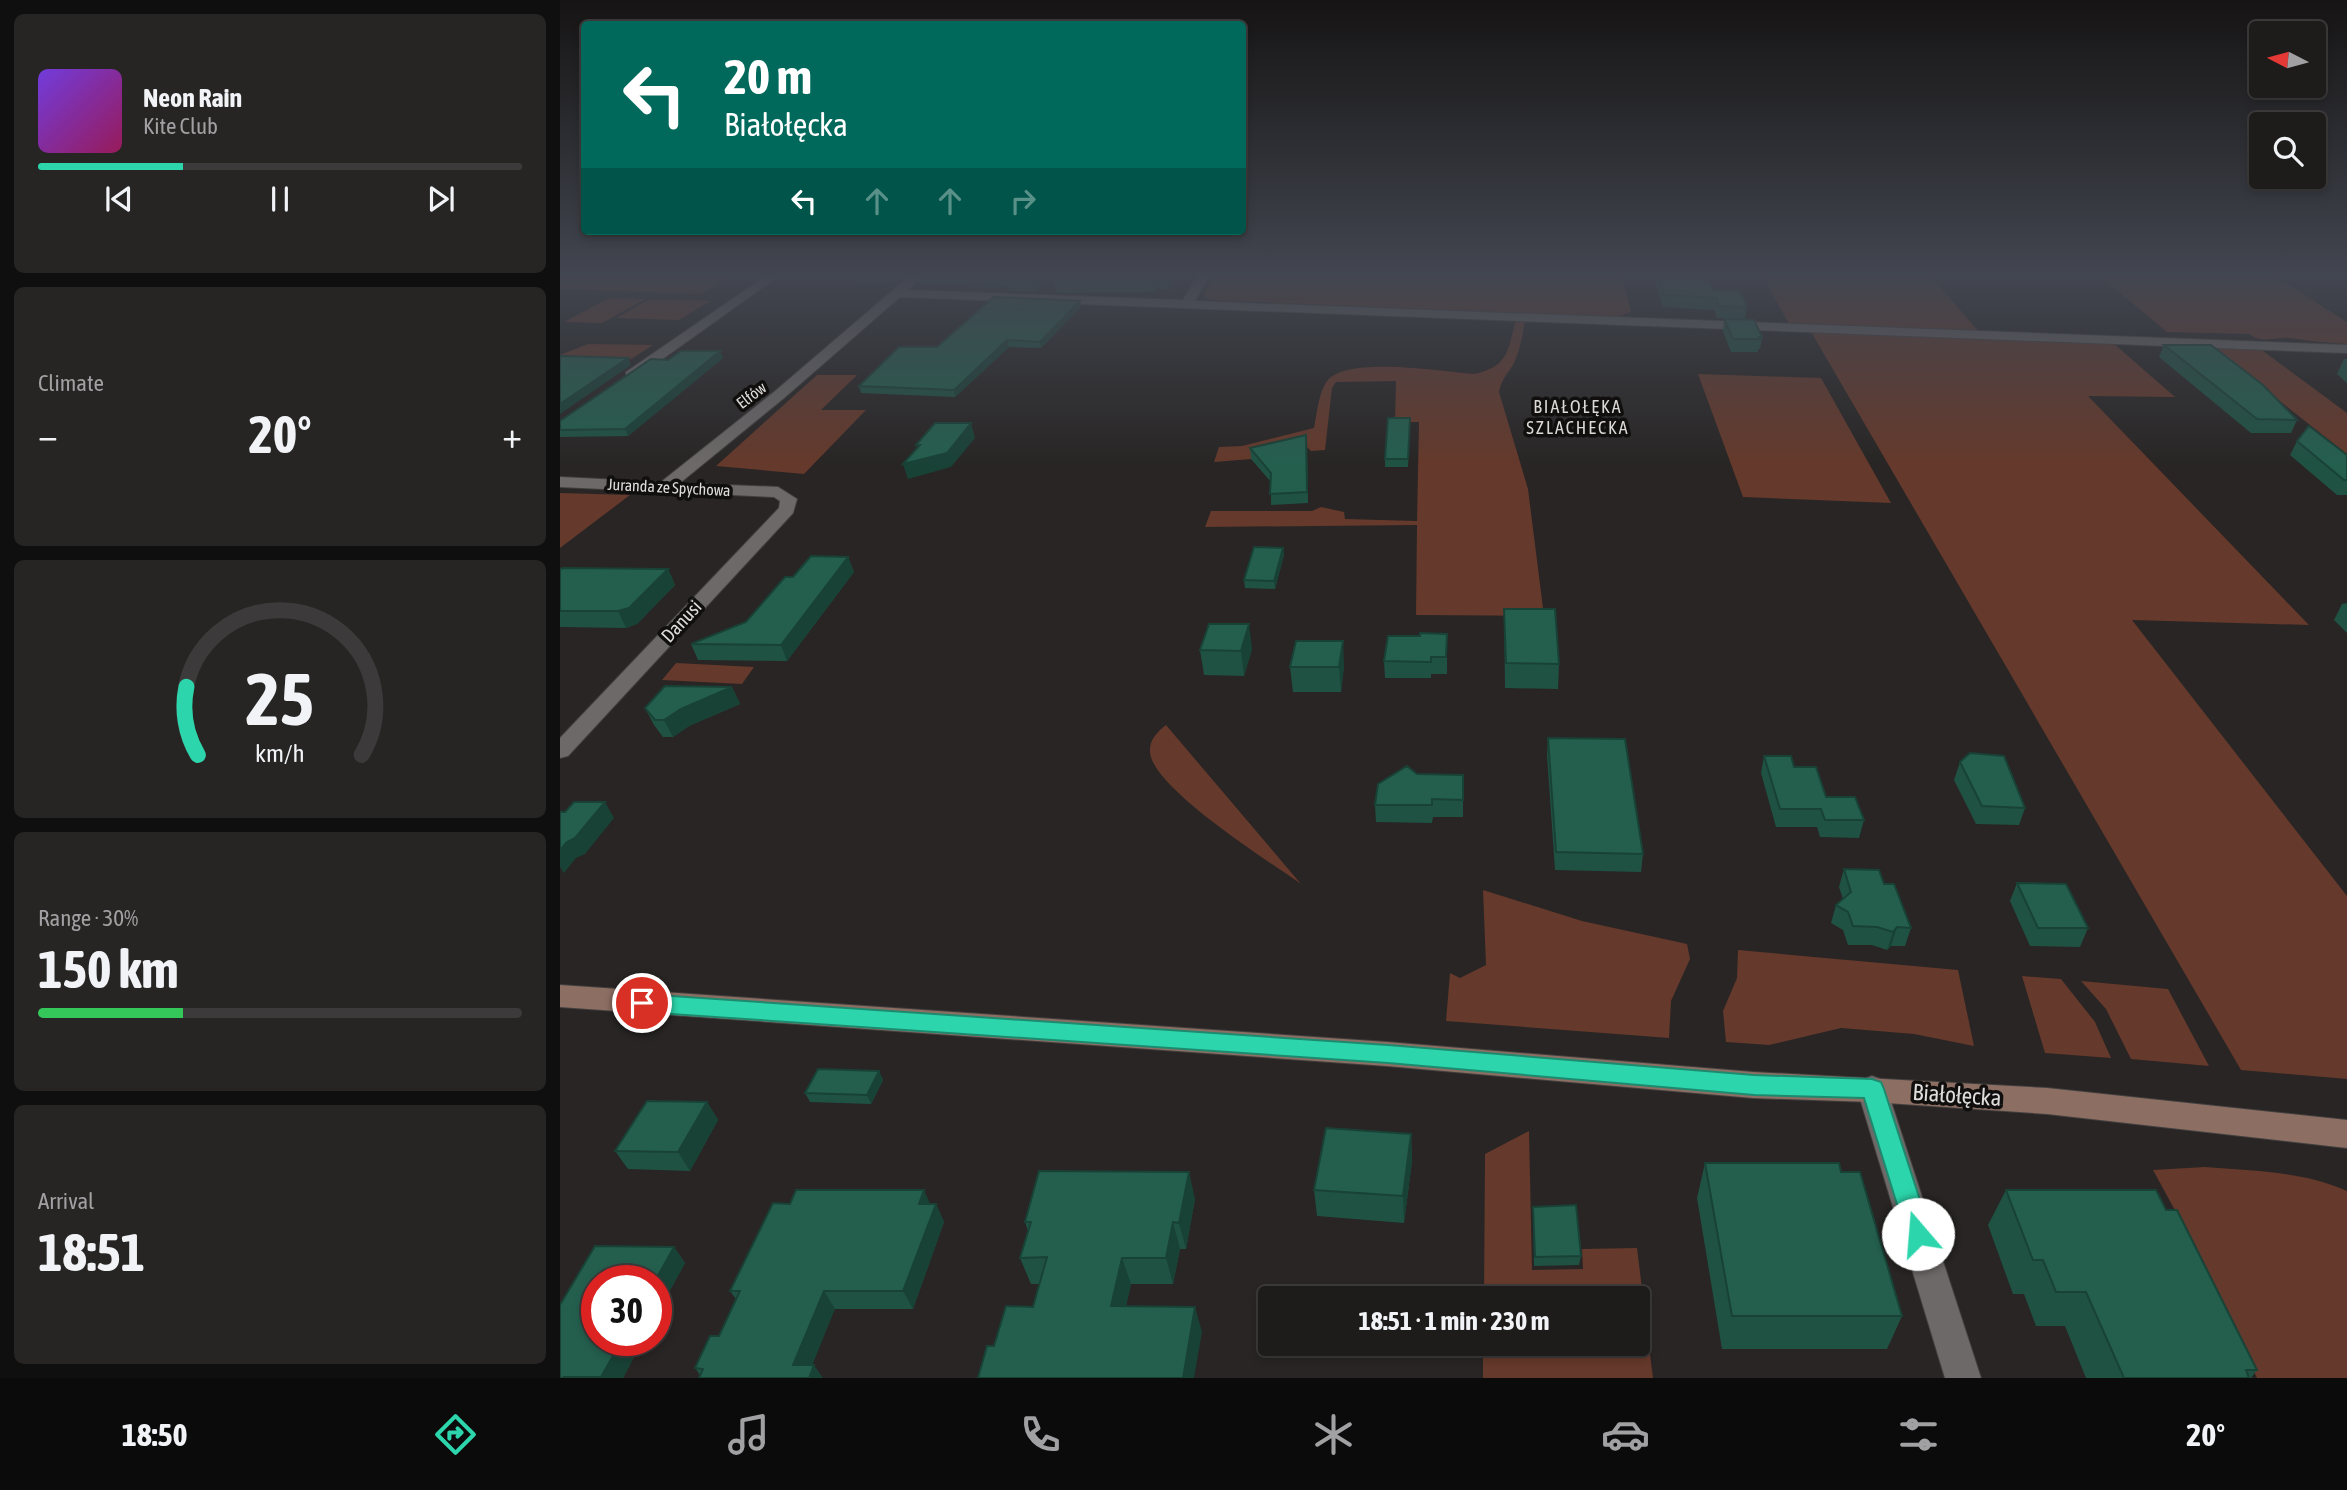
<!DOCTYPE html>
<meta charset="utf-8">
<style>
body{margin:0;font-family:"Asap Condensed",sans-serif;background:#262524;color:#f1f3f6;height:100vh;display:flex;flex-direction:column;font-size:26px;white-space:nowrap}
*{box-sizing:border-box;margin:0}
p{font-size:23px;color:#a1a1a3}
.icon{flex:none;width:38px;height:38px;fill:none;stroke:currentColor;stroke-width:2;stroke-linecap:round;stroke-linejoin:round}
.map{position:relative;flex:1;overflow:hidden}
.sheet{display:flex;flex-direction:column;gap:14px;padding:14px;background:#100f0f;width:560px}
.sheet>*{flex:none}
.banner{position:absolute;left:21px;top:21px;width:665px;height:214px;border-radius:7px;box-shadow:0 4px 10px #0003,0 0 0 2px #3c3a3a;background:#00695c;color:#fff;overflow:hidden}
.needle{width:46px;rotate:276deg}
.tools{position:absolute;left:1689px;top:21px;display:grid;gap:14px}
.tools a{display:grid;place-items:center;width:77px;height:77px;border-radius:7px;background:#1e1c1b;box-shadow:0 4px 10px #0003,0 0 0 2px #3c3a3a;font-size:35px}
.speed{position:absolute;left:21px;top:1265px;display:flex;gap:14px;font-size:35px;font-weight:700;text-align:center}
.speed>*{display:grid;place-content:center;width:91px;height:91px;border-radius:50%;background:#1e1c1b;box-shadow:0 4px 10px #0003,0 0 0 2px #3c3a3a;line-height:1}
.speed .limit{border:10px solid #d22;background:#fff;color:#111}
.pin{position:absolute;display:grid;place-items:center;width:60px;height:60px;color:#fff;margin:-30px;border:4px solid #fff;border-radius:50%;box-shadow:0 2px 7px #0007}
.me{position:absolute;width:77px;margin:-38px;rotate:342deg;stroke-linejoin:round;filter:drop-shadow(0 0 5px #0008)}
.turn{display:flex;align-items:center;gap:24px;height:147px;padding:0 28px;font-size:32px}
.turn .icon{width:91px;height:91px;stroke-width:2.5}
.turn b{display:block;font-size:49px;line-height:60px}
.lanes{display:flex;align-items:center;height:66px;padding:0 28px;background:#0003;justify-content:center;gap:35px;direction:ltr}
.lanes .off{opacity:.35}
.big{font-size:52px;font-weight:700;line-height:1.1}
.sheet .widget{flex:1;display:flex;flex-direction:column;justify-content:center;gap:10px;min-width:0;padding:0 24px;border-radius:10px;background:#262524}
.sheet .dial{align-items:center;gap:0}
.dial svg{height:182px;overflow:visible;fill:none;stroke:#3c3a3a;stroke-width:7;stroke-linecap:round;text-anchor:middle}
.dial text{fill:#f1f3f6;stroke:none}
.song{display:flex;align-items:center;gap:21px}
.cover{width:84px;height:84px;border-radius:10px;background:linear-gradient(135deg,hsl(260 70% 55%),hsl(330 70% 35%))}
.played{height:7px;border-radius:4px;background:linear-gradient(90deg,#2cd5ab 30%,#3c3a3a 30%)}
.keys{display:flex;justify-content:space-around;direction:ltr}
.heat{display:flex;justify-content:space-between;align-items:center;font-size:38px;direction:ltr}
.charge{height:10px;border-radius:5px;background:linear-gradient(90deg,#34c759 30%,#3c3a3a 0)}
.trip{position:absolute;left:698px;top:1286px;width:392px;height:70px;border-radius:7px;background:#1e1c1b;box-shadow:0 4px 10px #0003,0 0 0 2px #3c3a3a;font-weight:700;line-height:70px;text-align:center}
.tab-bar{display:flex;height:112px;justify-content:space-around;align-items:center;background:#0c0b0b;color:#a1a1a3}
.tab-bar .icon{width:49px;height:49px}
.tab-bar .on{color:#2cd5ab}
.tab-bar b{font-size:32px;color:#f1f3f6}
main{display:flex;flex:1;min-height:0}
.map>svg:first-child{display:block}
.green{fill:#65392b}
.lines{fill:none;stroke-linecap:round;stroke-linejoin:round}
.street-casing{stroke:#42403f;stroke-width:2}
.secondary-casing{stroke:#42403f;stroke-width:2}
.street{fill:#6d6968;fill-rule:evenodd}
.secondary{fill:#8d6e63;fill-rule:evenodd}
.wall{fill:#1f5243}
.shaded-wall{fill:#194237}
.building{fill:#245f4e;stroke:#194237;stroke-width:2}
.route{fill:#2cd5ab;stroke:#1d8a6f;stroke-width:2}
.labels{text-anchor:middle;stroke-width:7;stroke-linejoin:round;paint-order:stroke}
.far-street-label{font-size:16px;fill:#dfdddc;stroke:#100f0e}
.far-neighbourhood-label{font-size:18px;letter-spacing:2px;fill:#dcd8d6;stroke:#100f0e}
.street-label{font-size:19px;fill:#dfdddc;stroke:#100f0e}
.near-street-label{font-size:23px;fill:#dfdddc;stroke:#100f0e}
</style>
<main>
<section class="sheet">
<div class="widget">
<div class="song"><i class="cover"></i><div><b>Neon Rain</b><p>Kite Club</p></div></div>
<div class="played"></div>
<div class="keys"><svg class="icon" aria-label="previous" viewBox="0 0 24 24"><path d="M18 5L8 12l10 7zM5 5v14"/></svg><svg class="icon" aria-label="pause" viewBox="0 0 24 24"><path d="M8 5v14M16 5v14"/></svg><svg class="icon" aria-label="next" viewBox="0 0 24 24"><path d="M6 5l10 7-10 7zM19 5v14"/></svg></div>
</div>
<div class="widget"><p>Climate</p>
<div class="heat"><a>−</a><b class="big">20°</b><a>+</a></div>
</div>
<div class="widget dial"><svg viewBox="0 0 100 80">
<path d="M14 69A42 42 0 1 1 86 69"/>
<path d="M14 69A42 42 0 0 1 9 39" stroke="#2cd5ab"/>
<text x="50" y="56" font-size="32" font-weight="700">25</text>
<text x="50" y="72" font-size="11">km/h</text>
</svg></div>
<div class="widget"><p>Range · 30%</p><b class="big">150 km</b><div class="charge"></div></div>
<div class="widget"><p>Arrival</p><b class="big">18:51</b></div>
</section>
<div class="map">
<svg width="1787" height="1378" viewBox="0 0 1787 1378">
<rect width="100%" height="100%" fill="#282524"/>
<path class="green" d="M 0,273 L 177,273 L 141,294 L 0,289 Z
M 656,273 L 1061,273 L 1071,312 L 1057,317 L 651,300 L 643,296 Z
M 1201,273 L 1368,273 L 1420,333 L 1229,324 Z
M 1536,273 L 1710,273 L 1787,322 L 1787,344 C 1768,343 1749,341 1730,338 C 1715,336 1705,345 1689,334 L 1607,332 Z
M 49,298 L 86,299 L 42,323 L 4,322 Z
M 90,299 L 150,301 L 119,320 L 56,318 Z
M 956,319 L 965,320 C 963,332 961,346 956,358 C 951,372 942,376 939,392 L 968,489 L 984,616 L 856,615 L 857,525 L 645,527 L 651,511 L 752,511 L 761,507 L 784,512 L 785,519 L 857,521 L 859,422 L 835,422 L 836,381 L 776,382 L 772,388 L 765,450 L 751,451 L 746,446 L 691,459 L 654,462 L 659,447 L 682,446 L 754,428 C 757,414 758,394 767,381 C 787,355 883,372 915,374 C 949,366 948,350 956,319 Z
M 1250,330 L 1553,343 L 1615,397 L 1528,396 L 1749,625 L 1572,620 L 1787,896 L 1787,1079 L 1681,1070 Z
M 28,344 L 93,345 L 71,359 L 0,355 Z
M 1650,346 L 1699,348 L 1787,413 L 1787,454 Z
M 1138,374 L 1261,378 L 1331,503 L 1183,497 Z
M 257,375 L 297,375 L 261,410 L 306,410 L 244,474 L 156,466 Z
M 0,493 L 70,495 L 0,548 Z
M 116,663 L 194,667 L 182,684 L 102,680 Z
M 606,725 L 741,884 C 710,862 592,788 590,752 C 589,740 597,732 606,725 Z
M 923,890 L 1022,921 L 1127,944 L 1130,959 L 1111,1001 L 1109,1038 L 886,1021 L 890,973 L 900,978 L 926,965 Z
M 1178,950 L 1398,970 L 1414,1046 L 1354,1034 L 1281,1028 L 1209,1045 L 1166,1042 L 1163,1011 L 1177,978 Z
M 1462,976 L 1501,979 L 1535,1022 L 1551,1058 L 1485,1053 Z
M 1521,981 L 1608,989 L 1649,1066 L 1571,1059 L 1546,1009 Z
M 969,1131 L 972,1270 L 1023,1269 L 1022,1249 L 1077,1248 L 1093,1378 L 923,1378 L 923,1344 L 1078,1344 L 1078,1298 L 924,1298 L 925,1154 Z
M 1645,1167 C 1692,1171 1744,1171 1787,1191 L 1787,1378 L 1697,1378 L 1623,1225 L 1593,1170 Z"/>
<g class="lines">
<defs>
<path id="street" d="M 210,273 L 223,273 L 76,378 L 66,378 L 66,372 Z
M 353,273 L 366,273 L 348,290 L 623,300 L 639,273 L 651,273 L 635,301 L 1787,345 L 1787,353 L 340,297 L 224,398 L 120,483 L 218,487 L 237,499 L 233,513 L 8,756 L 0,758 L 0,738 L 219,508 L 220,501 L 214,497 L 0,487 L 0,477 L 101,482 L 214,392 Z
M 1312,1076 L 1323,1080 L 1327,1089 L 1421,1378 L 1385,1378 L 1297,1089 L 1301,1080 Z"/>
<path id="secondary" d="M 0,985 L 827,1042 L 1193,1072 L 1487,1088 L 1787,1120 L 1787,1148 L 1487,1114 L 1312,1102 L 1193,1098 L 827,1066 L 0,1007 Z"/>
</defs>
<use href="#street" class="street-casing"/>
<use href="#secondary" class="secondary-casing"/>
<use href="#street" class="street"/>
<use href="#secondary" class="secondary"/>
</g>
<path class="wall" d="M 273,273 L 349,273 L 337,283 L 299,283 Z
M 355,273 L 494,273 L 477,292 L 449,291 L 448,287 L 446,286 L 358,284 Z
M 621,273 L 609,289 L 597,289 L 595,292 L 496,293 L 494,281 Z
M 1092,273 L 1146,273 L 1153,290 L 1187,307 L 1185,319 L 1157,318 L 1154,310 L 1103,307 Z
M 521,307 L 481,348 L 449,347 L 395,397 L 301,393 L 299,386 L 377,347 Z
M 1164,319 L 1202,337 L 1200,349 L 1198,349 L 1198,352 L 1171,352 L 1163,331 Z
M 1604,345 L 1737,420 L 1731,433 L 1691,433 L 1599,357 Z
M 160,351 L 163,358 L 68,436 L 0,437 L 0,421 L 108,360 Z
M 1784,359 L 1787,359 L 1787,383 L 1777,374 Z
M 850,425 L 848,467 L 825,467 L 825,459 Z
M 1737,441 L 1787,455 L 1787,495 L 1777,495 L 1730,455 Z
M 747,446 L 748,503 L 711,505 L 711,482 L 691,459 L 690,448 Z
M 723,548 L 724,555 L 715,589 L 685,588 L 684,580 Z
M 288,557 L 294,572 L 227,661 L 138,660 L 131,644 L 186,622 L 233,577 Z
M 0,569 L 108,569 L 115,585 L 77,624 L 66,628 L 0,627 Z
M 1787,603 L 1787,633 L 1774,620 L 1782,604 Z
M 944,609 L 999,664 L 998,689 L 945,688 Z
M 887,634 L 887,674 L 871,674 L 871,678 L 825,678 L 824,661 L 860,636 Z
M 692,649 L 684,676 L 644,675 L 640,650 Z
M 784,666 L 781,692 L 733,692 L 730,667 Z
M 172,687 L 180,704 L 129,726 L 113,737 L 103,737 L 94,725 L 85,708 Z
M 988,738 L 1083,854 L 1081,872 L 995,870 L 987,755 Z
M 1204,756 L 1234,767 L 1266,797 L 1304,820 L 1299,838 L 1260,837 L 1257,827 L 1216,827 L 1201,773 Z
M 1400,762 L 1465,808 L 1459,825 L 1416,824 L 1394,780 Z
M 857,774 L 903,775 L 903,817 L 873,817 L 872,823 L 816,822 L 815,805 Z
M 1284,869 L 1351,928 L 1345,946 L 1331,946 L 1327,950 L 1312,945 L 1288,945 L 1283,930 L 1271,923 L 1276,905 L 1283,899 L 1279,887 Z
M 1457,883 L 1528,928 L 1520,947 L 1470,946 L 1450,901 Z
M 319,1071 L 323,1080 L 311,1104 L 250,1102 L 245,1093 Z
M 147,1102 L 158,1120 L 130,1171 L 68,1169 L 55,1151 Z
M 851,1134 L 852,1161 L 844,1223 L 757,1216 L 754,1190 Z
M 1145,1163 L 1281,1172 L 1342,1316 L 1327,1349 L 1162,1349 L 1137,1198 Z
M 1446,1190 L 1606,1210 L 1697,1370 L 1691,1378 L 1526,1378 L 1505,1326 L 1476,1326 L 1464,1294 L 1453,1294 L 1428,1225 Z
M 635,1199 L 626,1249 L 620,1249 L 613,1284 L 571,1284 L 566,1306 L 642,1332 L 434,1346 L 473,1307 L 479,1284 L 471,1284 L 460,1258 L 468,1231 L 465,1222 Z
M 370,1204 L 376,1204 L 384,1222 L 353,1309 L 275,1309 L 140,1375 L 135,1368 L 159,1336 L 176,1299 L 170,1291 Z
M 973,1207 L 1021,1256 L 1019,1265 L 974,1266 Z
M 35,1246 L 114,1247 L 125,1263 L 96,1316 L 96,1281 L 37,1281 L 37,1340 L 83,1340 L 63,1378 L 0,1378 L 0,1305 Z"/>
<path class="shaded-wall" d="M 334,273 L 349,273 L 337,283 Z
M 481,273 L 494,273 L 477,292 L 474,280 Z
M 611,273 L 621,273 L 609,289 L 607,277 Z
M 595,277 L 597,289 L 595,292 L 593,281 Z
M 520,301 L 521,307 L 481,348 L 480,342 Z
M 447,340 L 449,347 L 395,397 L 394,390 Z
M 160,351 L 163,358 L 68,436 L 65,429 Z
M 68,358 L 71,365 L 0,414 L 0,404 Z
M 411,423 L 415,438 L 391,467 L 348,479 L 343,464 Z
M 723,548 L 724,555 L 715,589 L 714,581 Z
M 288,557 L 294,572 L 227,661 L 221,645 Z
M 108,569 L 115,585 L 77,624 L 66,628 L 58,611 Z
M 689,624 L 692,649 L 684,676 L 681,651 Z
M 783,641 L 784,666 L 781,692 L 779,667 Z
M 172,687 L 180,704 L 129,726 L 113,737 L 104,720 L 121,709 Z
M 45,802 L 54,818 L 25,854 L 16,858 L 4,873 L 0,867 L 0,850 Z
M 1337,927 L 1331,946 L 1327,950 L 1333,932 Z
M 319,1071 L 323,1080 L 311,1104 L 307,1095 Z
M 147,1102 L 158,1120 L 130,1171 L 118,1152 Z
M 851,1134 L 852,1161 L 844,1223 L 843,1196 Z
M 629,1172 L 635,1199 L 626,1249 L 619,1223 Z
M 364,1190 L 372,1208 L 359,1204 Z
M 376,1204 L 384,1222 L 353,1309 L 343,1291 Z
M 613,1222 L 620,1249 L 613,1284 L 606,1258 Z
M 114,1247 L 125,1263 L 96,1316 L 96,1281 L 95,1281 Z
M 562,1258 L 571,1284 L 560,1332 L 551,1306 Z
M 264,1291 L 275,1309 L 247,1378 L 233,1365 Z
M 635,1307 L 642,1332 L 634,1378 L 623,1378 Z
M 62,1340 L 83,1340 L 63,1378 L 42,1378 L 41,1377 Z
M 254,1365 L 263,1378 L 249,1378 Z"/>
<path class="building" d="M 385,273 L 481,273 L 474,280 L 446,279 L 450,276 L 443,274 Z
M 501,273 L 611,273 L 607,277 L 595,277 L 593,281 L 494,281 Z
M 1097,273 L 1146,273 L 1153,290 L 1179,290 L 1187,307 L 1159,306 L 1156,298 L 1104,295 Z
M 434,297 L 520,301 L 480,342 L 447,340 L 394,390 L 299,386 L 339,347 L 377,347 Z
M 1164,319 L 1194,320 L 1202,337 L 1199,337 L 1200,339 L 1173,339 Z
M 1604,345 L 1651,345 L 1703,385 L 1737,420 L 1697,419 Z
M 121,351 L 160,351 L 65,429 L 0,430 L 0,421 L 91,359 L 108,360 Z
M 0,356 L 68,358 L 0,404 Z
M 828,418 L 850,418 L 848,459 L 825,459 Z
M 375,423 L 411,423 L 387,453 L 343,464 L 360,445 L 356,445 Z
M 1749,426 L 1787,455 L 1787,480 L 1784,480 L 1737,441 Z
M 746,435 L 747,492 L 710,494 L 711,473 L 690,448 Z
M 694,547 L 723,548 L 714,581 L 684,580 Z
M 251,556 L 288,557 L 221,645 L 131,644 L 186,622 L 225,577 L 233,577 Z
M 3,568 L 108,569 L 69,608 L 58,611 L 0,611 L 0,569 Z
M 944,609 L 995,609 L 999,664 L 946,663 Z
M 649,624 L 689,624 L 681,651 L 640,650 Z
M 860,633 L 887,634 L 886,657 L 871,657 L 871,662 L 824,661 L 828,636 L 860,636 Z
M 736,641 L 783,641 L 779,667 L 730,667 Z
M 105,686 L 172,687 L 121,709 L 104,720 L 95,720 L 85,708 Z
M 988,738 L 1065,739 L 1083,854 L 996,852 Z
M 1410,753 L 1444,756 L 1465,808 L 1422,806 L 1400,762 Z
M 1204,756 L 1231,756 L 1234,767 L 1256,767 L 1266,797 L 1295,797 L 1304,820 L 1265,820 L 1261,809 L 1220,809 Z
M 847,766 L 857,774 L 903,775 L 903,800 L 872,799 L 872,805 L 815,805 L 818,784 Z
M 14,802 L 45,802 L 15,838 L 7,842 L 0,850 L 0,812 L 5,812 Z
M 1284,869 L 1319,870 L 1324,884 L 1334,884 L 1351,928 L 1337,927 L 1333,932 L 1317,927 L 1293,926 L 1288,912 L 1276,905 L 1291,892 Z
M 1457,883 L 1506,884 L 1528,928 L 1478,928 Z
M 258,1069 L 319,1071 L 307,1095 L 245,1093 Z
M 87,1101 L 147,1102 L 118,1152 L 55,1151 Z
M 766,1128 L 851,1134 L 843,1196 L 754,1190 Z
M 1145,1163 L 1279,1163 L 1281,1172 L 1300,1172 L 1342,1316 L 1172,1316 Z
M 479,1171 L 629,1172 L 619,1223 L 613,1222 L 606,1258 L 562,1258 L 551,1306 L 635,1307 L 623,1378 L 418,1378 L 427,1346 L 434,1346 L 446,1306 L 473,1307 L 487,1257 L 460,1258 L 471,1222 L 465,1222 Z
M 236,1190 L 364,1190 L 359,1204 L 376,1204 L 343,1291 L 264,1291 L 233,1365 L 254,1365 L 249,1378 L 139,1378 L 143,1369 L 135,1368 L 150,1336 L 159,1336 L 180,1291 L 170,1291 L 213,1203 L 230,1204 Z
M 1446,1190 L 1596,1190 L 1606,1210 L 1617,1210 L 1697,1370 L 1686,1370 L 1689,1378 L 1564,1378 L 1526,1292 L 1496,1292 L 1483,1260 L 1473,1260 Z
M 1016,1205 L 1021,1256 L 975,1257 L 973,1207 Z
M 35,1246 L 114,1247 L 95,1281 L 37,1281 L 37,1340 L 62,1340 L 41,1377 L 4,1377 L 4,1378 L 0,1378 L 0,1305 Z"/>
<linearGradient id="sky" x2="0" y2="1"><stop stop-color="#161414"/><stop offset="0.59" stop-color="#424650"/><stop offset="1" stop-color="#424650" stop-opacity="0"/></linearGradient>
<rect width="1787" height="466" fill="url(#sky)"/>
<path class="route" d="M 82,994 L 828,1045 L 1194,1075 L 1312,1079 L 1321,1082 L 1324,1089 L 1371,1234 L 1367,1243 L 1358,1247 L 1349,1243 L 1304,1098 L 1194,1095 L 828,1063 L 82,1012 L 75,1009 L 71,1003 L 75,997 Z"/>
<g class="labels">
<g class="far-street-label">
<text transform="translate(191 395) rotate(-37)" y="6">Elfów</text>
<text transform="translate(109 487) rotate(3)" y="6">Juranda ze Spychowa</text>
</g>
<g class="far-neighbourhood-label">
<text x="1018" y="413">BIAŁOŁĘKA<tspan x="1018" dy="21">SZLACHECKA</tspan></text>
</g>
<g class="street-label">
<text transform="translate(121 621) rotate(-47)" y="7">Danusi</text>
</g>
<g class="near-street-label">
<text transform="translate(1397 1095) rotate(4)" y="8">Białołęcka</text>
</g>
</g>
</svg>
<div class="tools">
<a><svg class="needle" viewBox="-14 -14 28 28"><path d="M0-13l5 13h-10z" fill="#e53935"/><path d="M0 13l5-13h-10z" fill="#a1a1a3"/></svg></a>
<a><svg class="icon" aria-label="search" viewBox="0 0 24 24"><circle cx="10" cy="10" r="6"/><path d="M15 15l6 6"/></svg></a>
</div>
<div class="speed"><div class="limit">30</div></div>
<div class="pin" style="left:82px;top:1003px;background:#d93025"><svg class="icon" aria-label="arrive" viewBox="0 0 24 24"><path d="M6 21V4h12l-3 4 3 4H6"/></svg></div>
<svg class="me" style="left:1358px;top:1234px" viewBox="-20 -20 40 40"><circle r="19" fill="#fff"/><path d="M0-13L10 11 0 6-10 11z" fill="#2cd5ab"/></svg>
<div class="trip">18:51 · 1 min · 230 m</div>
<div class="banner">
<div class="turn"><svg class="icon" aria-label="left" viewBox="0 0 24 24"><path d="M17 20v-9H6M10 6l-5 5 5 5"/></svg><div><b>20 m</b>Białołęcka</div></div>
<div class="lanes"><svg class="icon" aria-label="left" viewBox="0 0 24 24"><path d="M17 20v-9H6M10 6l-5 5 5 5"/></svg><svg class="icon off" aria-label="ahead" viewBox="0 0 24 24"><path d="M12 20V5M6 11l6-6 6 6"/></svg><svg class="icon off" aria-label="ahead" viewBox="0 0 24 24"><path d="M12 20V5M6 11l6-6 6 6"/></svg><svg class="icon off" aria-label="right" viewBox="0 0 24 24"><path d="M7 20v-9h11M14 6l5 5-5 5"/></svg></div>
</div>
</div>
</main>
<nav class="tab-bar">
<b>18:50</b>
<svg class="icon on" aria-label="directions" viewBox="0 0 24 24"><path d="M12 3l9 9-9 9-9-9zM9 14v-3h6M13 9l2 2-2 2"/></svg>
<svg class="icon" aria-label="music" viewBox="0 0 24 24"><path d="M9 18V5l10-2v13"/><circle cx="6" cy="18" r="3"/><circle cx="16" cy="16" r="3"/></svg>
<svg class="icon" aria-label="phone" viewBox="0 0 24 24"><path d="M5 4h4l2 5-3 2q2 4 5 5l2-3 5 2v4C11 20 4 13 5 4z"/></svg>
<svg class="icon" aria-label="climate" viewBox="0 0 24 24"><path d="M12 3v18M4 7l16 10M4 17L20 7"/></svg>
<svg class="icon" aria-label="car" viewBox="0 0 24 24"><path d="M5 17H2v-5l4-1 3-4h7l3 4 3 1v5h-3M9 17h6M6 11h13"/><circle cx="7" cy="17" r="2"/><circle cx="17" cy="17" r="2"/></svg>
<svg class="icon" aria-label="filters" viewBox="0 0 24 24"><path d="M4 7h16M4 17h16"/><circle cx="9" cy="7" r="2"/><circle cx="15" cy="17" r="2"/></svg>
<b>20°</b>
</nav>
